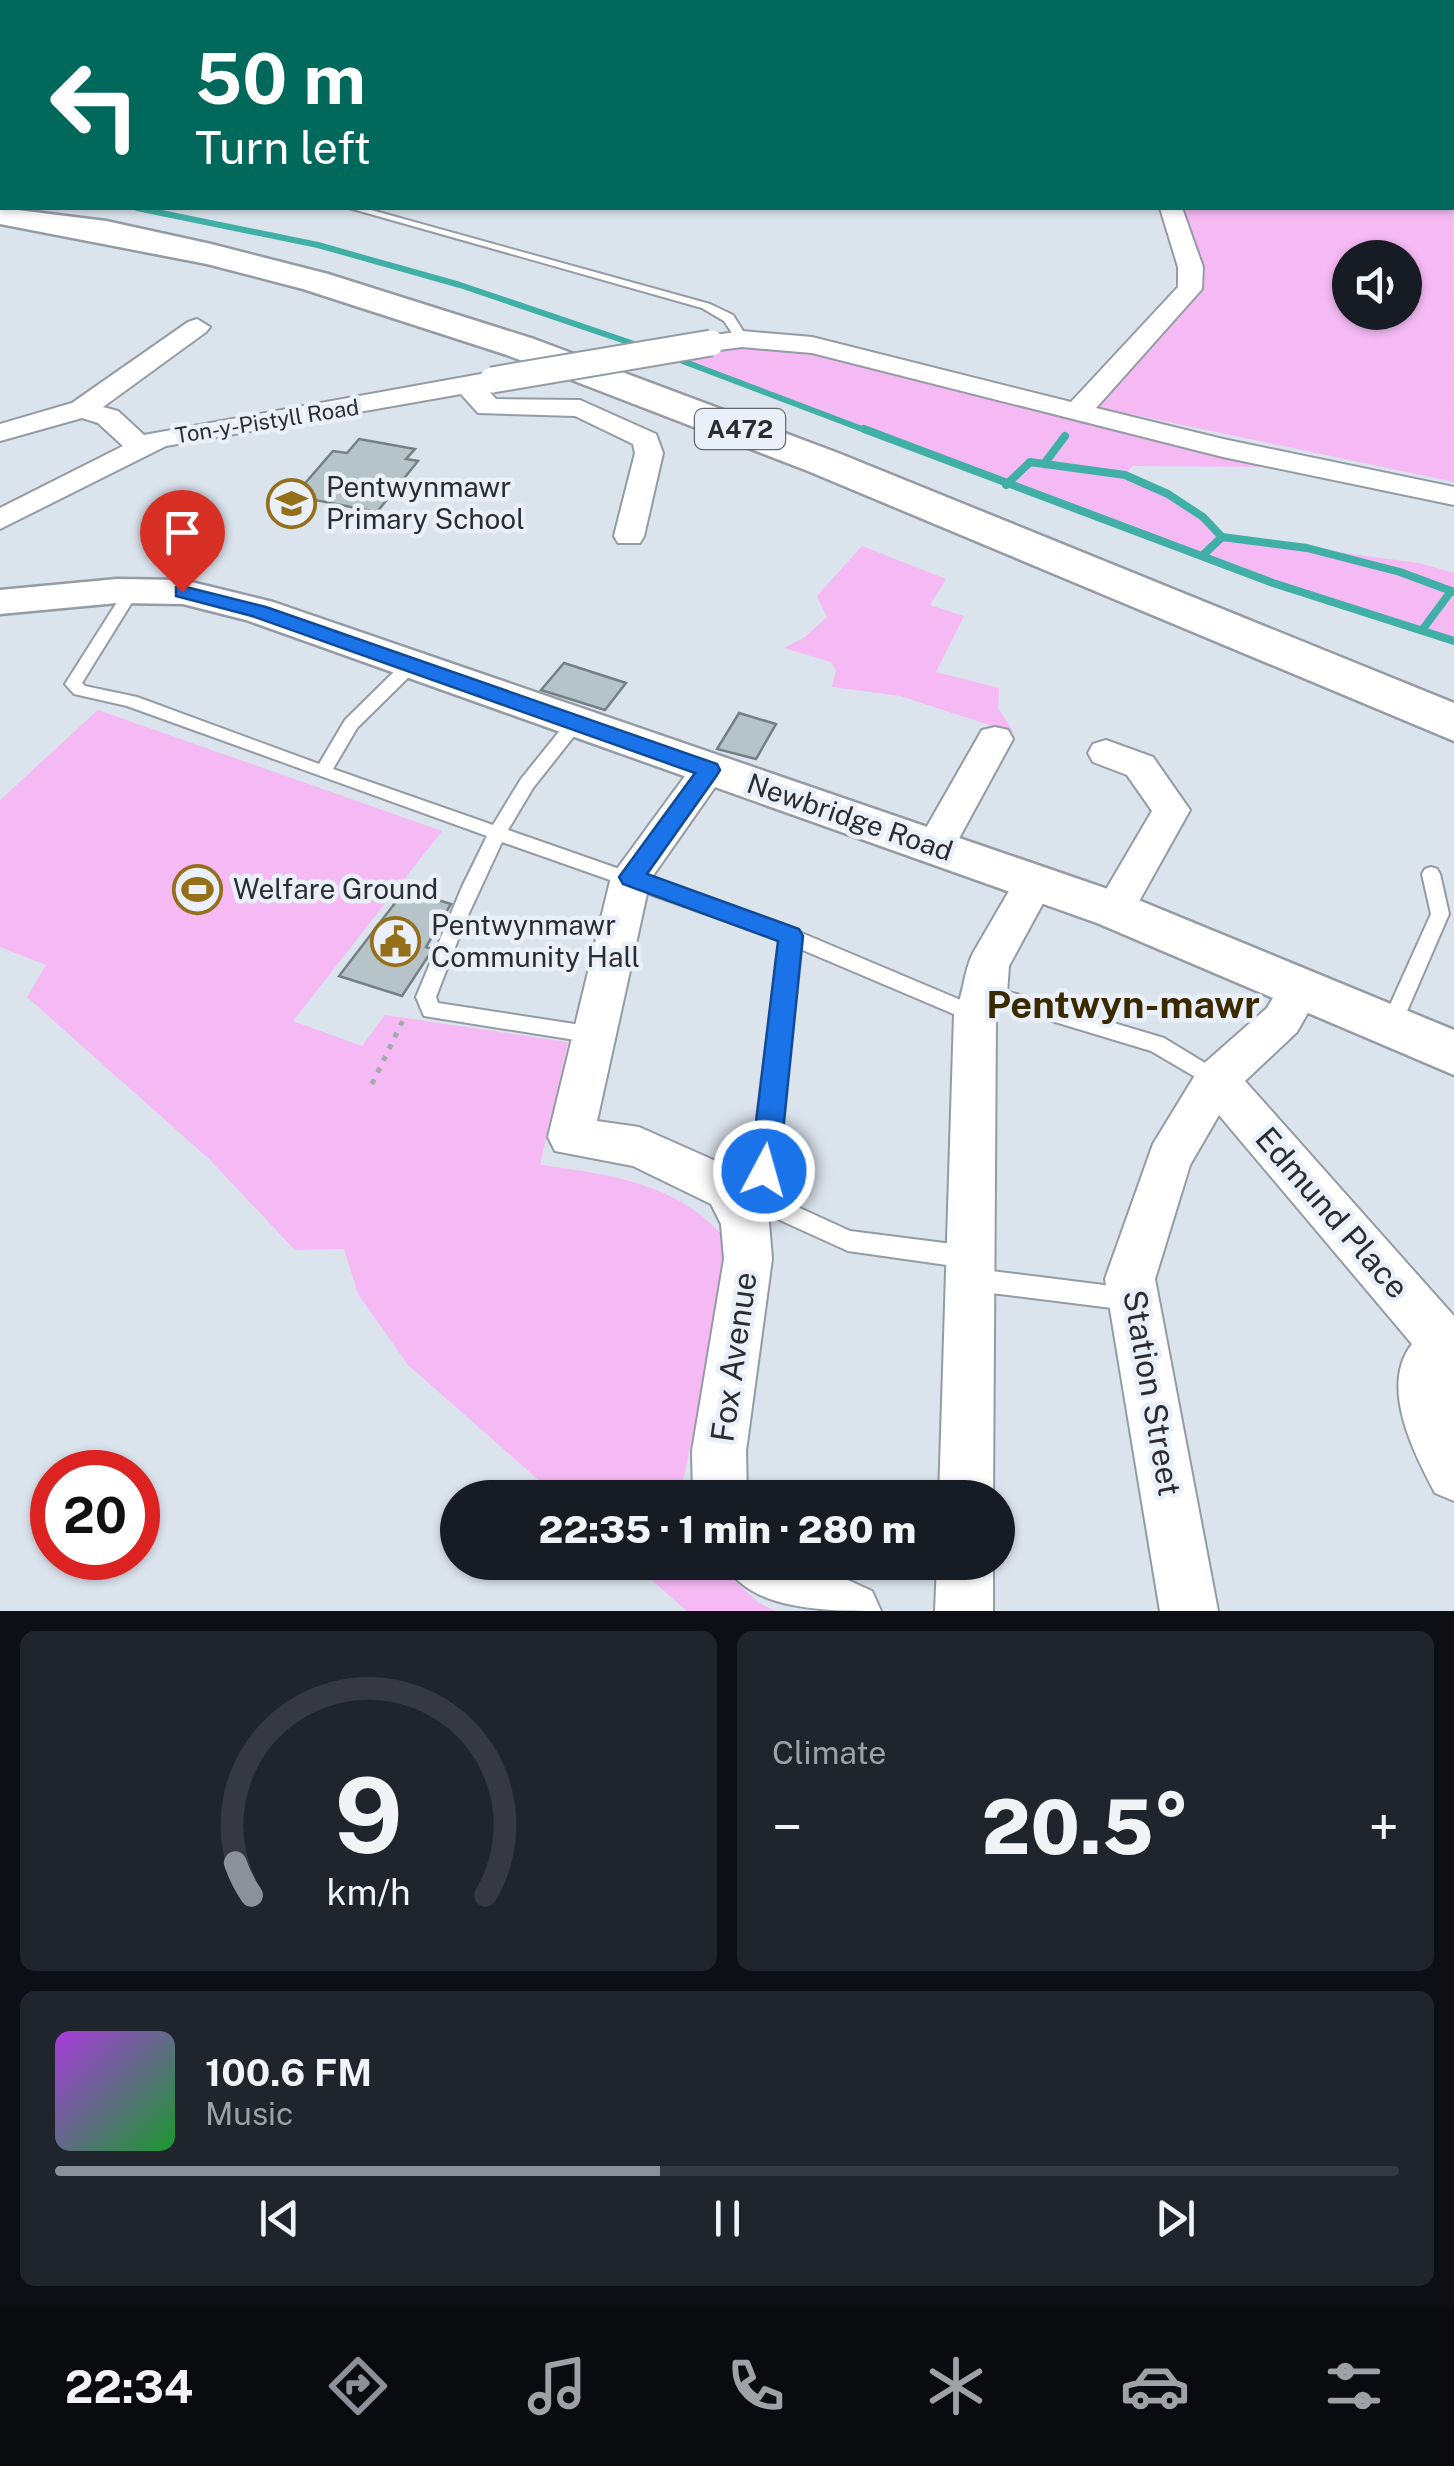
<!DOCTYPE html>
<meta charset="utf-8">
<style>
body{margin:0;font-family:"Public Sans",sans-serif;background:#20242c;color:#f1f3f6;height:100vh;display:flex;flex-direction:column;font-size:38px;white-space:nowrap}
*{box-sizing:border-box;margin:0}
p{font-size:32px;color:#9ea1a6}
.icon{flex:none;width:55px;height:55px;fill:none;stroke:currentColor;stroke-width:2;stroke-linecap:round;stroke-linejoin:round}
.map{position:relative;height:1611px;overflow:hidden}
.side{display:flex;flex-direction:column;gap:20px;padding:20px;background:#0d0f14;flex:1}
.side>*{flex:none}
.top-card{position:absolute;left:0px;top:0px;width:1455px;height:210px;box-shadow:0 2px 8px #0004;background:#00695c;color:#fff;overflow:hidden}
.buttons{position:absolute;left:1332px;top:240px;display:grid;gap:20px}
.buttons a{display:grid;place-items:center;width:90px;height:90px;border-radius:50%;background:#171b24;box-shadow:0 2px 8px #0004;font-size:50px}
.speed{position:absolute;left:30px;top:1450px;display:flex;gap:20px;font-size:50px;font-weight:700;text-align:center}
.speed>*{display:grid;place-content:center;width:130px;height:130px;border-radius:50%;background:#171b24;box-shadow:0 2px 8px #0004;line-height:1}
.speed .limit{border:15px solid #d22;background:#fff;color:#111}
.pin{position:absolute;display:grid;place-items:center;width:85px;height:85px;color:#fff;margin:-102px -42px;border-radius:50% 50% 50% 0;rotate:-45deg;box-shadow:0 0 10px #0007}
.pin .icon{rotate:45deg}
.me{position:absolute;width:110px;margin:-55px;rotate:6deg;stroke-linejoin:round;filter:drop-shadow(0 0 8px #0008)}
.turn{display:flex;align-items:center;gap:35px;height:210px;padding:0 30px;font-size:45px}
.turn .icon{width:130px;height:130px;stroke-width:2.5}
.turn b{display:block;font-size:70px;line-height:85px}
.big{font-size:75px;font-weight:800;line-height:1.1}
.side .tile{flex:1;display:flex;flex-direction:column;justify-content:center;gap:15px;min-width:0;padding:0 35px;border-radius:15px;background:#20242c}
.side .dial{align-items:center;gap:0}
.dial svg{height:260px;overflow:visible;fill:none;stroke:#363941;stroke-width:7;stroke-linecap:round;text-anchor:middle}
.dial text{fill:#f1f3f6;stroke:none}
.song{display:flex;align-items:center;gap:30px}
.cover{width:120px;height:120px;border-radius:15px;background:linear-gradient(135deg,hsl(280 70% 55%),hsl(130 70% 35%))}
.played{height:10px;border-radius:5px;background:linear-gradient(90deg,#8c9099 45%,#363941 45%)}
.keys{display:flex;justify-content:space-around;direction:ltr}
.heat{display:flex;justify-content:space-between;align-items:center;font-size:55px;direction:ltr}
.side .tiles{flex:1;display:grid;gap:20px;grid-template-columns:1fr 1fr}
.tile:last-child{grid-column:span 2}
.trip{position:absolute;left:440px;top:1480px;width:575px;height:100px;border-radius:50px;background:#171b24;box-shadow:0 2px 8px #0004;font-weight:800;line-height:100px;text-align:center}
.tab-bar{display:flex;height:160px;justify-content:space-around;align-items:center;background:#090b0e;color:#9ea1a6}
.tab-bar .icon{width:70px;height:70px}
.tab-bar .selected{color:#8c9099}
.tab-bar b{font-size:45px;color:#f1f3f6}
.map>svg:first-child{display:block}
.green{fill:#f5baf4;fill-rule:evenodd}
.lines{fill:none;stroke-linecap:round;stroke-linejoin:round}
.stream-far1{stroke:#40b0a7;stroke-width:6}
.stream{stroke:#40b0a7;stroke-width:8}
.building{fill:#b6c3c8;stroke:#748084;stroke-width:2.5}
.service-casing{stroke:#959ba5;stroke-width:4}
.minor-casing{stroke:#959ba5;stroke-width:4}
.tertiary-casing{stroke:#959ba5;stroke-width:5}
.primary-casing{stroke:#959ba5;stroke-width:5}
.path{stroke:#a2a8b0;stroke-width:5;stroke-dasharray:5 8;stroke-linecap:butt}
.service{fill:#fff;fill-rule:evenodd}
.minor{fill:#fff;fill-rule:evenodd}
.tertiary{fill:#fff;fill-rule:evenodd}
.primary{fill:#fff;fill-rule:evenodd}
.minor-bridge-casing{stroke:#959ba5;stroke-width:29;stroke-linecap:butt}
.minor-bridge{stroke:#fff;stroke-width:25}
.route{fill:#1a73e8;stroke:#114b97;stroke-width:2.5}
.labels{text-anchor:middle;stroke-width:9;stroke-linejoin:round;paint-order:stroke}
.far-street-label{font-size:22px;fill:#2b2d31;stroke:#e9f0fa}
.shield{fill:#e9f0fa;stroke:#64686d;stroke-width:2.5}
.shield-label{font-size:25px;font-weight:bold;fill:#2b2d31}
.poi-label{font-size:28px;fill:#2b2d31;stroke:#e9f0fa;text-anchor:start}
.street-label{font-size:28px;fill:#2b2d31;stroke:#e9f0fa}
.near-street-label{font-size:32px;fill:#2b2d31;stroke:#e9f0fa}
.district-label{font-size:38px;font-weight:bold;fill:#3b2900;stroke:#e9f0fa}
</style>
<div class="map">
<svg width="1454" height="1611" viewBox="0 0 1454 1611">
<rect width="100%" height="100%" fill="#dbe3ed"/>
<path class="green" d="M 518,0 L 881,0 L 512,2 Z
M 1453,35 L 1454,482 L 1097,407 L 1112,383 L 1204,287 L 1205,269 L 1181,208 L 1452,208 ZM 1350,258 L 1405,258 L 1405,312 L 1350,312 Z
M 767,346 L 873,366 L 1267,467 L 1133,466 L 1125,474 L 1203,517 L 1222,537 L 1419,563 L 1454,573 L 1454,641 L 1273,583 L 670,356 Z
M 862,546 L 946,579 L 930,605 L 964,616 L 936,672 L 999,688 L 998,708 L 1014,733 L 900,696 L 832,687 L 836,670 L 831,662 L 784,648 L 805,637 L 827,617 L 817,596 Z
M 98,710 L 442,831 L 293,1021 L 362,1046 L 385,1015 L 568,1042 L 540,1165 C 608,1174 677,1183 724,1237 L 715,1325 L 682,1486 L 686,1497 L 558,1497 L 408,1365 L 358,1294 L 344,1249 L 295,1250 L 209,1159 L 27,997 L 46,965 L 0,947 L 0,800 Z
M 632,1563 L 715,1563 L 759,1603 L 776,1611 L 687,1611 Z"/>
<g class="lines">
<path class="stream-far1" d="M 137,208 L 318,245 L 460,285 L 643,347
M 672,357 L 870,432"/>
<path class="stream" d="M 864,429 L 1273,583 L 1454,641
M 1044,464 L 1065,436
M 1006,485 L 1030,462 L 1125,475 L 1168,494 L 1203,517 L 1222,537 L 1307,548 L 1400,572 L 1454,592
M 1202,556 L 1222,537
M 1423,629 L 1451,591"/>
</g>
<path class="building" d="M 359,439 L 415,449 L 406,459 L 418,461 L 377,512 L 294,496 L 333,451 L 347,453 Z
M 564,663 L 626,683 L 605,710 L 541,690 Z
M 739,713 L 776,724 L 756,759 L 717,749 Z
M 405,890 L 451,904 L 426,947 L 432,949 L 431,952 L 402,996 L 339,976 Z"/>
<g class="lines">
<defs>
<path id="service" d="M 349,208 L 364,208 L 710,304 L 733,315 L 748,339 L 738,342 L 724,321 L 702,308 Z
M 131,586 L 139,591 L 82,683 L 85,686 L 137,697 L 319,764 L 345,720 L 407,659 L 419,659 L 421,663 L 419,667 L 357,728 L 333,769 L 493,825 L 521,779 L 570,718 L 582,718 L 584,722 L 582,726 L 533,788 L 508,830 L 797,931 L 982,1009 L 985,1015 L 982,1021 L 975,1023 L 798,948 L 775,1171 L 767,1193 L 850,1231 L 968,1246 L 976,1250 L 979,1257 L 976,1264 L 968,1268 L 848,1251 L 760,1211 L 755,1223 L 747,1226 L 739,1223 L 736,1216 L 753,1171 L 780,940 L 502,842 L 464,924 L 436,997 L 438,1003 L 594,1027 L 601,1029 L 604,1035 L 601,1041 L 594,1043 L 424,1016 L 416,997 L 462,887 L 487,836 L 127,706 L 74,694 L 65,684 L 126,588 Z
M 1431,867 L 1437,869 L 1440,874 L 1449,914 L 1401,1025 L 1398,1031 L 1391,1033 L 1384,1031 L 1381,1025 L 1431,914 L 1422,874 L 1425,869 Z
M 986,985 L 1164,1038 L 1223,1074 L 1226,1080 L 1223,1086 L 1216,1089 L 1151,1051 L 979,999 L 976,993 L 979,987 Z
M 975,1269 L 1128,1288 L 1136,1291 L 1140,1299 L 1136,1307 L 1128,1310 L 975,1291 L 967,1288 L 964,1280 L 967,1272 Z"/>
<path id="minor" d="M 1452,27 L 1454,27 L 1454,39 L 1452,38 Z
M 1160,208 L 1182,208 L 1203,267 L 1202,289 L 1096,408 L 1223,439 L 1454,487 L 1454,505 L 1223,457 L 812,353 L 742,347 L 711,351 L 698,343 L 702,337 L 742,331 L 812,337 L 1071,402 L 1178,287 L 1178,267 Z
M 197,319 L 210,327 L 206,332 L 103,407 L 118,411 L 144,435 L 492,372 L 505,380 L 502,386 L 487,389 L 496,399 L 580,400 L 656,434 L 663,453 L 644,536 L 640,543 L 618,543 L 614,536 L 635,453 L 633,444 L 575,416 L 478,413 L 461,394 L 166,446 L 0,529 L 0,508 L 123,446 L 98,423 L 82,418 L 0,441 L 0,424 L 72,403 L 188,322 Z
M 995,727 L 1008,730 L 1013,739 L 950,855 L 936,859 L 922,855 L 917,845 L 922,835 L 982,730 Z
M 1106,740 L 1153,757 L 1190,810 L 1128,921 L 1114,925 L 1100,921 L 1094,910 L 1152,811 L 1127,775 L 1093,762 L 1088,753 L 1093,744 Z
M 709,757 L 722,761 L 727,770 L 650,880 L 597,1121 L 639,1127 L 745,1174 L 769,1222 L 772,1259 L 746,1451 L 747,1498 L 693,1498 L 692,1451 L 724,1259 L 721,1224 L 711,1204 L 633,1166 L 555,1151 L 548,1137 L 611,877 L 696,761 Z
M 1034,868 L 1048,872 L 1054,883 L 1009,966 L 1007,993 L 996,1015 L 993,1498 L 939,1498 L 954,1015 C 964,994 963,973 973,953 L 1020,872 Z
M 1302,969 L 1317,974 L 1323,986 L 1297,1032 L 1245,1081 L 1454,1316 L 1454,1501 L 1435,1493 C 1414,1453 1379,1386 1412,1344 L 1219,1115 L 1190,1165 L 1155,1279 L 1218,1611 L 1160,1611 L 1105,1279 L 1153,1144 L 1200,1067 L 1267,1008 L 1287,974 Z
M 724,1562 L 808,1562 L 872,1591 L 881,1611 C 826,1611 749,1611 724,1562 Z
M 937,1562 L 993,1562 L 993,1611 L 935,1611 Z"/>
<path id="tertiary" d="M 117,579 L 183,580 L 273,602 L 1131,897 L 1454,1030 L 1454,1075 L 1097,923 L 246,620 L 183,604 L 117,603 L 0,614 L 0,590 Z"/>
<path id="primary" d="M 0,204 L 2,208 L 106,221 L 211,244 L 328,274 L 534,339 L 838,453 L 1454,703 L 1454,741 L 808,471 L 507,355 L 303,289 L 207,264 L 0,224 Z"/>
</defs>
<use href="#service" class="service-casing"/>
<use href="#minor" class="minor-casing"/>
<use href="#tertiary" class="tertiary-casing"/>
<use href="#primary" class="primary-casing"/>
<path class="path" d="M 372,1084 L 406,1014"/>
<use href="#service" class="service"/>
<use href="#minor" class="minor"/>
<use href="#tertiary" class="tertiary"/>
<use href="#primary" class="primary"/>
<defs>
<path id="minor-bridge" d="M 492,380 L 711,343"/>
</defs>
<use href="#minor-bridge" class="minor-bridge-casing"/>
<use href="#minor-bridge" class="minor-bridge"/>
</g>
<path class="route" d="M 182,586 L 266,607 L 717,764 L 720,770 L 717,775 L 647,874 L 799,929 L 803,936 L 779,1171 L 774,1180 L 764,1184 L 755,1180 L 750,1171 L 778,941 L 623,884 L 619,877 L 695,773 L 252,616 L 176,596 L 176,587 Z"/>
<defs>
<symbol id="school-ring" viewBox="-11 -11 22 22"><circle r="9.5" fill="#e9f0fa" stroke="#956f19" stroke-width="1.5"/><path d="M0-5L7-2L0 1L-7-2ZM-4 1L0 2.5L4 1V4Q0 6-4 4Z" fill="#956f19"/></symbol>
<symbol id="stadium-ring" viewBox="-11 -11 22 22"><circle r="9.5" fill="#e9f0fa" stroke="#956f19" stroke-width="1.5"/><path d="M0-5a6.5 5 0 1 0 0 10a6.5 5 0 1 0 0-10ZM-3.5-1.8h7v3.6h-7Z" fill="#956f19"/></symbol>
<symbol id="civic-ring" viewBox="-11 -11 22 22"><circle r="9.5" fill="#e9f0fa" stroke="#956f19" stroke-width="1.5"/><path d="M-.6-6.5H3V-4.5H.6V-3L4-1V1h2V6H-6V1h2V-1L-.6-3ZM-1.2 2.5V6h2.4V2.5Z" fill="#956f19"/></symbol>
</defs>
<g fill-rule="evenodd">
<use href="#school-ring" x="264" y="476" width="55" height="55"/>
<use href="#stadium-ring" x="170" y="862" width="55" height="55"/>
<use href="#civic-ring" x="368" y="914" width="55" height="55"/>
</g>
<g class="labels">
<g class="far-street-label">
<text transform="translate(267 421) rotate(-9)" y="8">Ton-y-Pistyll Road</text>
</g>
<rect class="shield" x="695" y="409" width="90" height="40" rx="8"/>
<g class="shield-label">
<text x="740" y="438">A472</text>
</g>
<g class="poi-label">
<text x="326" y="497">Pentwynmawr<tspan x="326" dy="32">Primary School</tspan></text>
<text x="233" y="899">Welfare Ground</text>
<text x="431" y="935">Pentwynmawr<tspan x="431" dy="32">Community Hall</tspan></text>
</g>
<g class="street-label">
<text transform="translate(850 817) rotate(19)" y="10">Newbridge Road</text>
</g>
<g class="near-street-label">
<text transform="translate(1332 1213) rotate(49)" y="11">Edmund Place</text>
<text transform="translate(734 1357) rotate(-82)" y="11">Fox Avenue</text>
<text transform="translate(1152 1393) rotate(80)" y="11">Station Street</text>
</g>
<g class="district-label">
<text x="1123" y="1018">Pentwyn-mawr</text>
</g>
</g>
</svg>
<div class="buttons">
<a><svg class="icon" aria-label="sound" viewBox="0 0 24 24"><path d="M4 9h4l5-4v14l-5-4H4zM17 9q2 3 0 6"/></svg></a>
</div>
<div class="speed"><div class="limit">20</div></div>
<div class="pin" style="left:182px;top:592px;background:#d93025"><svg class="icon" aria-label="arrive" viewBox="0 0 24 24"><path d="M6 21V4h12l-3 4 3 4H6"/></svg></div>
<svg class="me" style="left:764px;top:1171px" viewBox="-20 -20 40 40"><circle r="17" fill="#1a73e8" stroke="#fff" stroke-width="3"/><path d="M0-11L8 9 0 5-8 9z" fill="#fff"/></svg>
<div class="trip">22:35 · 1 min · 280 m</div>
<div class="top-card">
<div class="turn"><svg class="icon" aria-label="left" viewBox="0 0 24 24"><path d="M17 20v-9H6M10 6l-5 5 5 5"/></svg><div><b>50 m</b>Turn left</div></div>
</div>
</div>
<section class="side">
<div class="tiles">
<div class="tile dial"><svg viewBox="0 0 100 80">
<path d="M14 69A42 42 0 1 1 86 69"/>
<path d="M14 69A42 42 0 0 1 9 59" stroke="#8c9099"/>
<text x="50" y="56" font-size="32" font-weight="700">9</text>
<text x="50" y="72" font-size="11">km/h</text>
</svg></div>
<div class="tile"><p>Climate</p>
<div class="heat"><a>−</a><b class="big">20.5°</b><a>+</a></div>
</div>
<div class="tile">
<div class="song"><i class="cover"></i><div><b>100.6 FM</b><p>Music</p></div></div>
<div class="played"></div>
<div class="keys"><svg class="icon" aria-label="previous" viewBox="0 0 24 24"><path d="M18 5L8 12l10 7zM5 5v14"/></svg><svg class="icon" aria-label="pause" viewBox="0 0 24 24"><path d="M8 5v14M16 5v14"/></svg><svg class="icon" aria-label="next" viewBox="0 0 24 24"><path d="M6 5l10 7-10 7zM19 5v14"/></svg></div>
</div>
</div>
</section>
<nav class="tab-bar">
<b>22:34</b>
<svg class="icon selected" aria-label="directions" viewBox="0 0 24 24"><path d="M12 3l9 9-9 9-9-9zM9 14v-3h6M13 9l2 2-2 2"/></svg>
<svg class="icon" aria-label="music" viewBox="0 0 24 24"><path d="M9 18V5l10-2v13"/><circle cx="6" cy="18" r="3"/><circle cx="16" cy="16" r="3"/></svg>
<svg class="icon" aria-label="phone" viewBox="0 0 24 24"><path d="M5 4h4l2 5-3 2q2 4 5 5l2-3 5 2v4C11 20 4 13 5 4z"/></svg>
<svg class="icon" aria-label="climate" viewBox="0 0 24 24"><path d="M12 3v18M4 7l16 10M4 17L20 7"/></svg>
<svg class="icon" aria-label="car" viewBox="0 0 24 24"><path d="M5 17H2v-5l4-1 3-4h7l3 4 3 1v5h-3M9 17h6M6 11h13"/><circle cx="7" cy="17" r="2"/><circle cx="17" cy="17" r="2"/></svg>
<svg class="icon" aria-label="filters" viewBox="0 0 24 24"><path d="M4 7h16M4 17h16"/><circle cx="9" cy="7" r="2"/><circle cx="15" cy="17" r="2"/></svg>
</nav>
